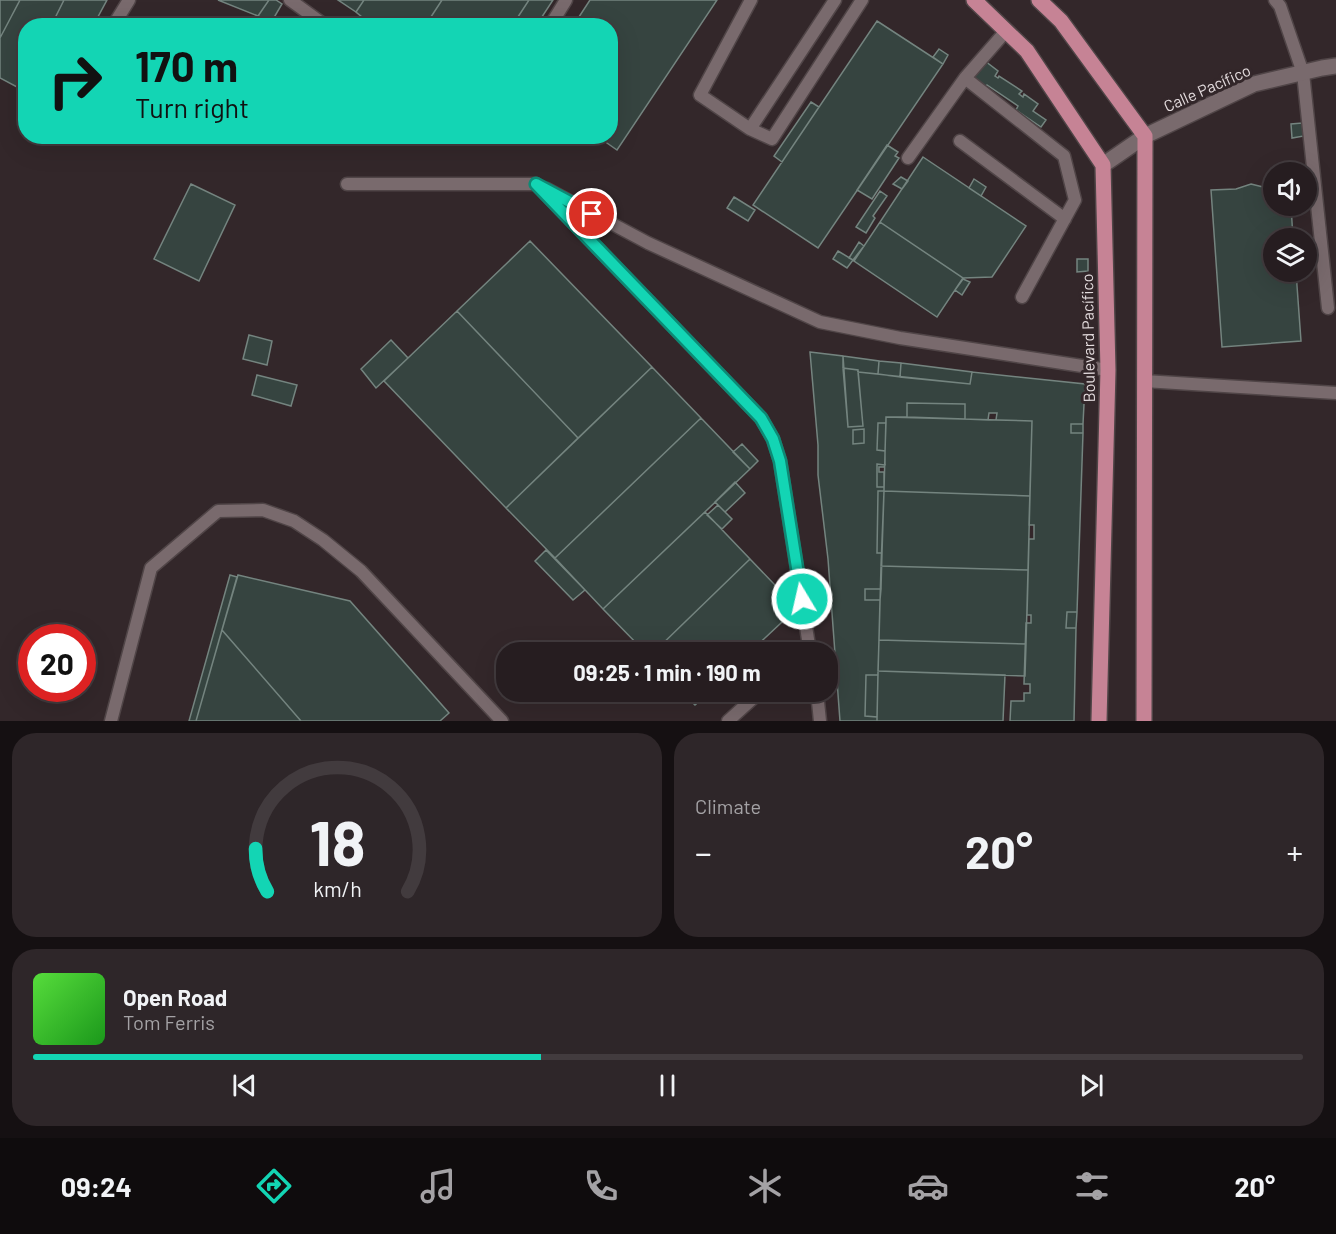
<!DOCTYPE html>
<meta charset="utf-8">
<style>
body{margin:0;font-family:Barlow,sans-serif;background:#2e2629;color:#f1f3f6;height:100vh;display:flex;flex-direction:column;font-size:22px;white-space:nowrap}
*{box-sizing:border-box;margin:0}
p{font-size:20px;color:#a4a2a5}
.icon{flex:none;width:33px;height:33px;fill:none;stroke:currentColor;stroke-width:2;stroke-linecap:round;stroke-linejoin:round}
.map{position:relative;height:721px;overflow:hidden}
.drawer{display:flex;flex-direction:column;gap:12px;padding:12px;background:#151012;flex:1}
.drawer>*{flex:none}
.top-card{position:absolute;left:18px;top:18px;width:600px;height:126px;border-radius:24px;box-shadow:0 6px 24px #0002,0 0 0 2px #423b3e;background:#13d5b4;color:#111;overflow:hidden}
.tools{position:absolute;left:1263px;top:162px;display:grid;gap:12px}
.tools a{display:grid;place-items:center;width:54px;height:54px;border-radius:50%;background:#261d20;box-shadow:0 6px 24px #0002,0 0 0 2px #423b3e;font-size:30px}
.speed{position:absolute;left:18px;top:624px;display:flex;gap:12px;font-size:30px;font-weight:700;text-align:center}
.speed>*{display:grid;place-content:center;width:78px;height:78px;border-radius:50%;background:#261d20;box-shadow:0 6px 24px #0002,0 0 0 2px #423b3e;line-height:1}
.speed .limit{border:9px solid #d22;background:#fff;color:#111}
.pin{position:absolute;display:grid;place-items:center;width:51px;height:51px;color:#fff;margin:-26px;border:3px solid #fff;border-radius:50%;box-shadow:0 2px 6px #0007}
.me{position:absolute;width:66px;margin:-33px;rotate:351deg;stroke-linejoin:round;filter:drop-shadow(0 0 4px #0008)}
.turn{display:flex;align-items:center;gap:21px;height:126px;padding:0 18px;font-size:27px}
.turn .icon{width:78px;height:78px;stroke-width:2.5}
.turn b{display:block;font-size:42px;line-height:51px}
.big{font-size:45px;font-weight:700;line-height:1.1}
.drawer .card{flex:1;display:flex;flex-direction:column;justify-content:center;gap:9px;min-width:0;padding:0 21px;border-radius:24px;background:#2e2629}
.drawer .dial{align-items:center;gap:0}
.dial svg{height:156px;overflow:visible;fill:none;stroke:#423b3e;stroke-width:7;stroke-linecap:round;text-anchor:middle}
.dial text{fill:#f1f3f6;stroke:none}
.song{display:flex;align-items:center;gap:18px}
.cover{width:72px;height:72px;border-radius:9px;background:linear-gradient(135deg,hsl(110 70% 55%),hsl(120 70% 35%))}
.played{height:6px;border-radius:3px;background:linear-gradient(90deg,#13d5b4 40%,#423b3e 40%)}
.keys{display:flex;justify-content:space-around;direction:ltr}
.heat{display:flex;justify-content:space-between;align-items:center;font-size:33px;direction:ltr}
.drawer .tiles{flex:1;display:grid;gap:12px;grid-template-columns:1fr 1fr}
.card:last-child{grid-column:span 2}
.trip{position:absolute;left:496px;top:642px;width:342px;height:60px;border-radius:24px;background:#261d20;box-shadow:0 6px 24px #0002,0 0 0 2px #423b3e;font-weight:700;line-height:60px;text-align:center}
.tabs{display:flex;height:96px;justify-content:space-around;align-items:center;background:#0f0c0d;color:#a4a2a5}
.tabs .icon{width:42px;height:42px}
.tabs .on{color:#13d5b4}
.tabs b{font-size:27px;color:#f1f3f6}
.map>svg:first-child{display:block}
.building{fill:#364440;stroke:#74847f;stroke-width:1.5;fill-rule:evenodd}
.lines{fill:none;stroke-linecap:round;stroke-linejoin:round}
.lane-casing{stroke:#504547;stroke-width:15}
.street-casing{stroke:#504547;stroke-width:18}
.primary-casing{stroke:#504547;stroke-width:18}
.lane{stroke:#796a6d;stroke-width:12}
.street{stroke:#796a6d;stroke-width:15}
.primary{stroke:#c68395;stroke-width:15}
.route-casing{stroke:#0c8a75;stroke-width:15}
.route{stroke:#13d5b4;stroke-width:10}
.labels{text-anchor:middle;stroke-width:6;stroke-linejoin:round;paint-order:stroke}
.street-label{font-size:16px;fill:#e5dddf;stroke:#33272a}
</style>
<div class="map">
<svg width="1336" height="721" viewBox="0 0 1336 721">
<rect width="100%" height="100%" fill="#33272a"/>
<path class="building" d="M 0,0 L 20,0 L 0,38 Z
M 20,0 L 64,0 L 51,26 L 26,26 L 26,72 L 17,87 L 0,78 L 0,38 Z
M 64,0 L 107,0 L 93,26 L 51,26 Z
M 218,0 L 269,0 L 258,16 Z
M 269,0 L 276,0 L 282,4 L 272,21 L 258,16 Z
M 338,0 L 364,0 L 356,12 Z
M 364,0 L 442,0 L 425,26 L 373,26 L 356,12 Z
M 442,0 L 529,0 L 512,26 L 425,26 Z
M 529,0 L 553,0 L 536,26 L 512,26 Z
M 590,0 L 717,0 L 617,150 L 597,136 L 610,136 L 610,26 L 573,26 Z
M 877,21 L 943,64 L 818,248 L 753,205 Z
M 939,49 L 948,55 L 943,64 L 933,57 Z
M 985,61 L 998,71 L 995,76 L 998,78 L 999,76 L 1022,91 L 1019,94 L 1023,97 L 1024,94 L 1038,104 L 1033,111 L 1046,120 L 1041,127 L 1016,110 L 1018,106 L 987,85 L 985,88 L 972,80 Z
M 811,102 L 819,107 L 782,162 L 774,156 Z
M 1302,123 L 1304,136 L 1292,138 L 1291,124 Z
M 887,145 L 898,152 L 895,156 L 899,158 L 872,199 L 857,190 Z
M 923,157 L 1026,226 L 992,277 L 963,278 L 880,222 Z
M 901,177 L 908,181 L 902,189 L 893,184 Z
M 974,179 L 986,187 L 981,196 L 969,188 Z
M 191,184 L 235,205 L 199,281 L 154,259 Z
M 1251,184 L 1263,187 L 1274,186 L 1274,206 L 1291,206 L 1293,238 L 1274,238 L 1274,272 L 1296,272 L 1301,341 L 1222,347 L 1211,190 L 1236,189 Z
M 880,191 L 887,196 L 873,216 L 875,218 L 866,233 L 856,227 Z
M 734,197 L 755,210 L 748,221 L 727,208 Z
M 880,222 L 963,278 L 937,317 L 854,261 Z
M 530,241 L 652,367 L 578,438 L 457,311 Z
M 859,242 L 864,246 L 853,260 L 849,258 Z
M 838,251 L 853,260 L 847,268 L 833,259 Z
M 1077,259 L 1088,259 L 1088,271 L 1077,272 Z
M 963,279 L 970,282 L 962,295 L 955,290 Z
M 457,311 L 578,438 L 506,508 L 384,381 Z
M 249,335 L 272,341 L 267,365 L 243,359 Z
M 391,340 L 408,358 L 376,388 L 361,369 Z
M 810,352 L 843,356 L 848,427 L 863,426 L 858,372 L 970,384 L 972,372 L 1085,384 L 1083,424 L 1071,424 L 1071,433 L 1083,433 L 1077,612 L 1067,612 L 1066,628 L 1076,628 L 1074,721 L 1010,721 L 1011,701 L 1024,701 L 1024,693 L 1030,693 L 1030,684 L 1024,684 L 1026,623 L 1031,623 L 1031,615 L 1027,615 L 1029,539 L 1034,539 L 1034,525 L 1029,525 L 1032,421 L 996,420 L 997,413 L 989,413 L 988,420 L 965,419 L 965,404 L 907,403 L 907,417 L 886,417 L 886,423 L 878,423 L 877,450 L 885,451 L 885,465 L 877,464 L 877,487 L 884,487 L 884,491 L 878,491 L 877,553 L 882,553 L 881,589 L 865,589 L 865,600 L 880,600 L 878,675 L 866,675 L 865,716 L 877,717 L 877,721 L 840,721 L 828,559 L 818,475 L 818,445 ZM 864,429 L 864,443 L 853,444 L 853,430 Z
M 843,356 L 879,361 L 878,374 L 858,372 L 858,370 L 843,368 Z
M 879,361 L 901,363 L 900,377 L 878,374 Z
M 901,363 L 972,372 L 970,384 L 900,377 Z
M 652,367 L 701,418 L 555,558 L 506,508 Z
M 843,368 L 858,370 L 863,426 L 848,427 Z
M 257,375 L 297,385 L 291,406 L 252,395 Z
M 907,403 L 965,404 L 965,419 L 907,417 Z
M 886,417 L 1032,421 L 1030,496 L 884,491 Z
M 701,418 L 750,469 L 603,609 L 555,558 Z
M 878,423 L 886,423 L 885,451 L 877,450 Z
M 1071,424 L 1083,424 L 1083,433 L 1071,433 Z
M 864,429 L 864,443 L 853,444 L 853,430 Z
M 742,444 L 758,461 L 750,469 L 733,452 Z
M 877,464 L 885,465 L 884,467 L 879,467 L 879,472 L 884,472 L 884,487 L 877,487 Z
M 735,482 L 745,493 L 725,512 L 715,502 Z
M 878,491 L 884,491 L 882,553 L 877,553 Z
M 884,491 L 1030,496 L 1028,570 L 881,566 Z
M 718,505 L 732,519 L 722,529 L 707,515 Z
M 705,512 L 750,559 L 654,652 L 645,652 L 603,609 Z
M 546,550 L 585,590 L 573,600 L 535,561 Z
M 750,559 L 797,608 L 750,652 L 654,652 Z
M 881,566 L 1028,570 L 1026,644 L 879,640 Z
M 230,575 L 237,577 L 196,721 L 189,721 Z
M 238,575 L 350,601 L 449,713 L 440,721 L 301,721 L 222,630 Z
M 865,589 L 881,589 L 880,600 L 865,600 Z
M 1067,612 L 1077,612 L 1076,628 L 1066,628 Z
M 222,630 L 301,721 L 196,721 Z
M 879,640 L 1026,644 L 1025,676 L 878,671 Z
M 878,671 L 1005,675 L 1003,721 L 877,721 Z
M 866,675 L 878,675 L 877,717 L 865,716 Z
M 682,692 L 710,692 L 695,705 Z"/>
<g class="lines">
<defs>
<path id="lane" d="M 290,0 L 326,26
M 751,0 L 700,95 L 750,129 L 772,139 L 862,0
M 1275,0 L 1280,6 L 1303,73 L 1328,308
M 113,26 L 129,0
M 550,26 L 566,0
M 965,78 L 1064,156 L 1075,200 L 1022,297
M 750,129 L 835,0
M 960,141 L 1065,219
M 908,158 L 965,78 L 1006,31
M 347,184 L 536,184 L 761,418 L 773,439 L 780,461 L 810,652
M 547,189 L 648,243 L 820,322 L 900,338 L 1108,370
M 1144,381 L 1336,393
M 817,692 L 820,721
M 111,721 L 151,568 L 218,511 L 263,510 L 294,521 L 323,540 L 361,571 L 502,721
M 728,721 L 760,692"/>
<path id="street" d="M 1103,165 L 1145,136 L 1254,84 L 1322,68 L 1336,66"/>
<path id="primary" d="M 974,0 L 1027,51 L 1103,165 L 1108,370 L 1099,721
M 1039,0 L 1061,21 L 1145,136 L 1144,721"/>
</defs>
<use href="#lane" class="lane-casing"/>
<use href="#street" class="street-casing"/>
<use href="#primary" class="primary-casing"/>
<use href="#lane" class="lane"/>
<use href="#street" class="street"/>
<use href="#primary" class="primary"/>
</g>
<g class="lines">
<defs>
<path id="route" d="M 592,214 L 536,184 L 761,418 L 773,439 L 780,461 L 802,599"/>
</defs>
<use href="#route" class="route-casing"/>
<use href="#route" class="route"/>
</g>
<g class="labels">
<g class="street-label">
<text transform="translate(1207 88) rotate(-24)" y="6">Calle Pacífico</text>
<text transform="translate(1088 338) rotate(-91)" y="6">Boulevard Pacífico</text>
</g>
</g>
</svg>
<div class="tools">
<a><svg class="icon" aria-label="sound" viewBox="0 0 24 24"><path d="M4 9h4l5-4v14l-5-4H4zM17 9q2 3 0 6"/></svg></a>
<a><svg class="icon" aria-label="layers" viewBox="0 0 24 24"><path d="M12 4l9 5-9 5-9-5zM3 14l9 5 9-5"/></svg></a>
</div>
<div class="speed"><div class="limit">20</div></div>
<div class="pin" style="left:592px;top:214px;background:#d93025"><svg class="icon" aria-label="arrive" viewBox="0 0 24 24"><path d="M6 21V4h12l-3 4 3 4H6"/></svg></div>
<svg class="me" style="left:802px;top:599px" viewBox="-20 -20 40 40"><circle r="17" fill="#13d5b4" stroke="#fff" stroke-width="3"/><path d="M0-11L8 9 0 5-8 9z" fill="#fff"/></svg>
<div class="trip">09:25 · 1 min · 190 m</div>
<div class="top-card">
<div class="turn"><svg class="icon" aria-label="right" viewBox="0 0 24 24"><path d="M7 20v-9h11M14 6l5 5-5 5"/></svg><div><b>170 m</b>Turn right</div></div>
</div>
</div>
<section class="drawer">
<div class="tiles">
<div class="card dial"><svg viewBox="0 0 100 80">
<path d="M14 69A42 42 0 1 1 86 69"/>
<path d="M14 69A42 42 0 0 1 8 47" stroke="#13d5b4"/>
<text x="50" y="56" font-size="32" font-weight="700">18</text>
<text x="50" y="72" font-size="11">km/h</text>
</svg></div>
<div class="card"><p>Climate</p>
<div class="heat"><a>−</a><b class="big">20°</b><a>+</a></div>
</div>
<div class="card">
<div class="song"><i class="cover"></i><div><b>Open Road</b><p>Tom Ferris</p></div></div>
<div class="played"></div>
<div class="keys"><svg class="icon" aria-label="previous" viewBox="0 0 24 24"><path d="M18 5L8 12l10 7zM5 5v14"/></svg><svg class="icon" aria-label="pause" viewBox="0 0 24 24"><path d="M8 5v14M16 5v14"/></svg><svg class="icon" aria-label="next" viewBox="0 0 24 24"><path d="M6 5l10 7-10 7zM19 5v14"/></svg></div>
</div>
</div>
</section>
<nav class="tabs">
<b>09:24</b>
<svg class="icon on" aria-label="directions" viewBox="0 0 24 24"><path d="M12 3l9 9-9 9-9-9zM9 14v-3h6M13 9l2 2-2 2"/></svg>
<svg class="icon" aria-label="music" viewBox="0 0 24 24"><path d="M9 18V5l10-2v13"/><circle cx="6" cy="18" r="3"/><circle cx="16" cy="16" r="3"/></svg>
<svg class="icon" aria-label="phone" viewBox="0 0 24 24"><path d="M5 4h4l2 5-3 2q2 4 5 5l2-3 5 2v4C11 20 4 13 5 4z"/></svg>
<svg class="icon" aria-label="climate" viewBox="0 0 24 24"><path d="M12 3v18M4 7l16 10M4 17L20 7"/></svg>
<svg class="icon" aria-label="car" viewBox="0 0 24 24"><path d="M5 17H2v-5l4-1 3-4h7l3 4 3 1v5h-3M9 17h6M6 11h13"/><circle cx="7" cy="17" r="2"/><circle cx="17" cy="17" r="2"/></svg>
<svg class="icon" aria-label="filters" viewBox="0 0 24 24"><path d="M4 7h16M4 17h16"/><circle cx="9" cy="7" r="2"/><circle cx="15" cy="17" r="2"/></svg>
<b>20°</b>
</nav>
